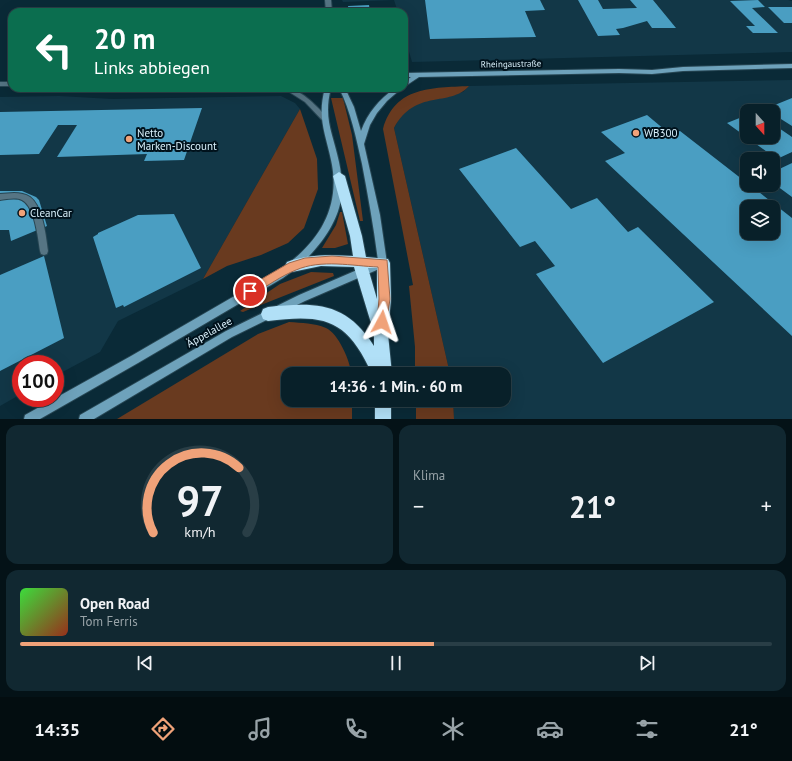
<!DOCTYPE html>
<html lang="de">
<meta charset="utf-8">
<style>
body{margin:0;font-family:"PT Sans",sans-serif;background:#112831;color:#f1f3f6;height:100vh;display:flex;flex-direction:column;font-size:15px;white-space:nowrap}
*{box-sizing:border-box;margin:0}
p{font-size:13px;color:#98a3a8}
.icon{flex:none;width:22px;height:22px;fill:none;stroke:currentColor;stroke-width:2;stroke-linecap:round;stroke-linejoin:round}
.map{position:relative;height:419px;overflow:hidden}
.side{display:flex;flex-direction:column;gap:6px;padding:6px;background:#041217;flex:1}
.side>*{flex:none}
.banner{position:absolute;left:8px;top:8px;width:400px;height:84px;border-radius:12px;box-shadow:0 4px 16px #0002,0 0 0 1px #293e46;background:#0b6e4f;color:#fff;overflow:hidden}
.needle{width:26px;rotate:159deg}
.buttons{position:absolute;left:740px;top:104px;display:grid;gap:8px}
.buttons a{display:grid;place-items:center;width:40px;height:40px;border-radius:8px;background:#082029;box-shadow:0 4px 16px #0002,0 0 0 1px #293e46;font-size:20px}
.speed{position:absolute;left:12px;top:355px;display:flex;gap:8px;font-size:20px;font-weight:700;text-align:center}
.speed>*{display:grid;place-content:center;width:52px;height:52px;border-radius:50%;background:#082029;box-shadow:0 4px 16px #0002,0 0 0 1px #293e46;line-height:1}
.speed .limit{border:6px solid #d22;background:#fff;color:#111}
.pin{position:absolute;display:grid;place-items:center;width:34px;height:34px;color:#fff;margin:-17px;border:2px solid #fff;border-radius:50%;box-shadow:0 1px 4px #0007}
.me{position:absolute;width:44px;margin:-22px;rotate:5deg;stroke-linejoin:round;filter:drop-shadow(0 0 3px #0008)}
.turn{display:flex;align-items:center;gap:14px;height:84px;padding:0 20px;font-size:18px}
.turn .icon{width:52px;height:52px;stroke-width:2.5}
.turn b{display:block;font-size:28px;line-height:34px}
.big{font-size:30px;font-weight:600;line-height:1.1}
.side .card{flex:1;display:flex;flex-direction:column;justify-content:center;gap:6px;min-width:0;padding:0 14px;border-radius:12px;background:#112831}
.side .dial{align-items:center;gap:0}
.dial svg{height:104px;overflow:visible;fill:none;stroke:#293e46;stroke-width:7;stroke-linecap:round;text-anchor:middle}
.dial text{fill:#f1f3f6;stroke:none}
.song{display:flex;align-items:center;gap:12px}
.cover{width:48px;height:48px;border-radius:6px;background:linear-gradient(135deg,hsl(120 70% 55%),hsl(10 70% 35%))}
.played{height:4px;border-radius:2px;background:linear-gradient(90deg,#f0a279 55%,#293e46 55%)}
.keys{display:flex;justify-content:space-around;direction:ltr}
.heat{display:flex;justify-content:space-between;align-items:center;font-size:22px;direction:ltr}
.side .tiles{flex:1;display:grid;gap:6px;grid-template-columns:1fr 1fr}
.card:last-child{grid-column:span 2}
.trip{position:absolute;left:281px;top:367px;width:230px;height:40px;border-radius:12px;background:#082029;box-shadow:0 4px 16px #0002,0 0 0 1px #293e46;font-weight:600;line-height:40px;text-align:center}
.tabs{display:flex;height:64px;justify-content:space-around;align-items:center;background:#030d10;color:#98a3a8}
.tabs .icon{width:28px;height:28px}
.tabs .active{color:#f0a279}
.tabs b{font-size:18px;color:#f1f3f6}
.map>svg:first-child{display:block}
.built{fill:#123747;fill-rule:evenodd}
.green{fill:#693a1f}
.building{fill:#4a9ec2;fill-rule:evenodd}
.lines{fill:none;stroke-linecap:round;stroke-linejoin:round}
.service-casing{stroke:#274653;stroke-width:2}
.minor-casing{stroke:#274653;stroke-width:2}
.tertiary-casing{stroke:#274653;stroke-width:2}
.secondary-casing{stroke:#274653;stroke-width:2}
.motorway-casing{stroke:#274653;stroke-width:2}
.service{fill:#567584;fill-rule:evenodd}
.minor{fill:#567584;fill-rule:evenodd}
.tertiary{fill:#567584;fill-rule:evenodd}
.secondary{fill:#6ea2bb;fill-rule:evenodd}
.motorway{fill:#b1e0f7;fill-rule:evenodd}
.route{fill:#f0a279;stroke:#9c694f}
.poi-dot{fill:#f0a279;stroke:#00121c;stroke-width:1.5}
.labels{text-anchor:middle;stroke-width:4;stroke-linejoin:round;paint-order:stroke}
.far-street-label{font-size:9px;fill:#d9f1fc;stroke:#00121c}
.poi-label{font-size:11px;fill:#d9f1fc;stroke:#00121c;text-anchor:start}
.street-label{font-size:11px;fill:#d9f1fc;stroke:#00121c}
</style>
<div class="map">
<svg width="792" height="419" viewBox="0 0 792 419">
<rect width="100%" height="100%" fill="#0a2a37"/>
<path class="built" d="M 342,0 L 788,0 L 792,1 L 792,52 L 412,62 L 404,34 L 404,12 L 398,12 L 394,0 L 343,2 Z
M 792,80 L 792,419 L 454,419 L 453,400 L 504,400 L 504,374 L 450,374 L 394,128 L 401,116 L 413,106 L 431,99 L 463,92 L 469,86 ZM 747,111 L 773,111 L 773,137 L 747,137 ZM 747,159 L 773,159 L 773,185 L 747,185 ZM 747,207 L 773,207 L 773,233 L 747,233 Z
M 59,96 L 112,99 L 281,96 L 295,103 L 300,109 L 203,279 L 118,321 L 100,352 L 55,376 L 55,364 L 21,364 L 21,394 L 0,406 L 0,97 Z"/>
<path class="green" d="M 469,86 C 449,108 416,88 394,128 L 450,374 L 415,374 L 415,347 L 409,286 L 413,285 L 383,129 C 395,86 432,88 469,86 Z
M 331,98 L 343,98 L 352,135 L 363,221 L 360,221 Z
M 300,109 L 317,159 L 318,189 L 304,228 L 288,243 L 261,255 L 227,266 L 203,279 Z
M 340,212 L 342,212 L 348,244 L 335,248 L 322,248 L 336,225 Z
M 311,272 L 333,273 L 334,276 L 243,312 L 240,311 L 280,284 Z
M 289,322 C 302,323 314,323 326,328 C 338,333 351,362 351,374 L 288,374 L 288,400 L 352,400 L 352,419 L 117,419 L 258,334 Z
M 416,400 L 453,400 L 454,419 L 416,419 Z"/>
<path class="building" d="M 425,0 L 540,0 L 545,10 L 525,11 L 536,37 L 430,39 Z
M 578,0 L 598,0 L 603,9 L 637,8 L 630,0 L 653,0 L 676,28 L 652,28 L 647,21 L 623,28 L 616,29 L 620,35 L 598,36 Z
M 758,0 L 765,7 L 752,8 L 778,33 L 753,33 L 746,26 L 755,26 L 730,1 Z
M 369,5 L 370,12 L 349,12 L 348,6 Z
M 768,7 L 792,7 L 792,23 L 784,23 Z
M 792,98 L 792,126 L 773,114 L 773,111 L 765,109 Z
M 202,108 L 184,160 L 144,161 L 147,154 L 57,157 L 77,125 L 58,125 L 39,154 L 0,155 L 0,112 Z
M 647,115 L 671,135 L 680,131 L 747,183 L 747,185 L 750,185 L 792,218 L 792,336 L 605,161 L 625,153 L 601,132 ZM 747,207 L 773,207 L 773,233 L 747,233 Z
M 747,115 L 747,137 L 773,137 L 773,124 L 792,137 L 792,152 L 777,159 L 727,123 Z
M 516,148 L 571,209 L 597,198 L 628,232 L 638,227 L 714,302 L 603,363 L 536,274 L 555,266 L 535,241 L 520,247 L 459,169 Z
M 792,163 L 792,197 L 773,183 L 773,172 Z
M 0,191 L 22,191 L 36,197 L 39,200 L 47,226 L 11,241 L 9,230 L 0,230 Z
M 174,214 L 201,268 L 124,307 L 123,305 L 116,308 L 93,237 L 98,234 L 98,233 L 138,215 Z
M 44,256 L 64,338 L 0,371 L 0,275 Z"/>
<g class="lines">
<defs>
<path id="service" d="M 14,193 C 20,193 25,194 30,197 C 43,207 46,236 48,251 L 47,254 L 44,255 L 41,254 L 40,251 C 38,239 35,206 22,200 C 16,197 7,199 0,200 L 0,194 Z"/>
<path id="minor" d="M 325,0 L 331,0 L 332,12 L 326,12 Z"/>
<path id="tertiary" d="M 0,82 L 12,82 L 12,86 L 0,86 Z
M 283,88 C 301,88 315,105 326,116 L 326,120 L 322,120 L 305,102 Z"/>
<path id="secondary" d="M 792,64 L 792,68 L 683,71 L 652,74 L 619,73 L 419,77 L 404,87 L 404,82 L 411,77 L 404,77 L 404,73 L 619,69 L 652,70 L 683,67 Z
M 325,88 L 331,88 C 323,119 333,133 339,162 C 341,171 342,180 342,190 C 341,225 311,259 283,278 L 138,363 L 40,419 L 24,419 L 25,415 L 131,356 L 276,272 C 317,246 342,209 331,160 C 325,132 317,117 325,88 Z
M 339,88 L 345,88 L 354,107 L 361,131 C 368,112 379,100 395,88 L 402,88 L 387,101 L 377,113 L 370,125 L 364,144 L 380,215 L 387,263 L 386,266 L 305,301 L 232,337 L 94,419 L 79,419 L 80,415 L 226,331 L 299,295 L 378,261 C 374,228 368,196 362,164 C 356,138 351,112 339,88 Z"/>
<path id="motorway" d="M 339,172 L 345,176 L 362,236 L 366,257 L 388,259 L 390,263 L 391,299 L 388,334 L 392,374 L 372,374 C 347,319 325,314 268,321 L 263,319 L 261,314 L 263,309 L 268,307 C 316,302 346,302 374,346 L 374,333 L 354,267 L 321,266 L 292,272 L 287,270 L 285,266 L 287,262 C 309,254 330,255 353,256 L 350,236 L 333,176 ZM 368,268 L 377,268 L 377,299 Z
M 375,400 L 391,400 L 391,419 L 375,419 Z"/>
</defs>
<use href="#service" class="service-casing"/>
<use href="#minor" class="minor-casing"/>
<use href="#tertiary" class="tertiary-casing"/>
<use href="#secondary" class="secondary-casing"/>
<use href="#motorway" class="motorway-casing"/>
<use href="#service" class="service"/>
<use href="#minor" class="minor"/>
<use href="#tertiary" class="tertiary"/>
<use href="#secondary" class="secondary"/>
<use href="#motorway" class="motorway"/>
</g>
<path class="route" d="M 332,256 L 387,260 L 390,299 L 386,326 L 382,328 L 379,326 L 377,322 L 379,299 L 378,267 C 353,266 321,259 296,270 C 281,276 267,286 254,294 L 246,294 L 245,291 L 246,288 L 289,263 L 305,258 Z"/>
<g class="poi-dot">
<circle cx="636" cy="133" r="4"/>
<circle cx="129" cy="139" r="4"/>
<circle cx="22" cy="213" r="4"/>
</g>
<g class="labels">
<g class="far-street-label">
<text transform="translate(511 64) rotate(-1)" y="3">Rheingaustraße</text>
</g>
<g class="poi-label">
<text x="137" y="137">Netto<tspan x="137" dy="13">Marken-Discount</tspan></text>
<text x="644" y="137">WB300</text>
<text x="30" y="217">CleanCar</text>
</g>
<g class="street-label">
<text transform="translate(209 332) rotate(-29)" y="4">Äppelallee</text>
</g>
</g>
</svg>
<div class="buttons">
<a><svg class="needle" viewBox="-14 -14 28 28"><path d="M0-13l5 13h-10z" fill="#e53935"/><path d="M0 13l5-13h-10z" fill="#98a3a8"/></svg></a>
<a><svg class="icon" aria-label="sound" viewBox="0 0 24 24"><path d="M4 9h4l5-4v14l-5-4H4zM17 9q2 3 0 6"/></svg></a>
<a><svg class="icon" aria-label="layers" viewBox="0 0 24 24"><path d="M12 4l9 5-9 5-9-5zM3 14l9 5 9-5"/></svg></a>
</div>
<div class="speed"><div class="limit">100</div></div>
<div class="pin" style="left:250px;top:291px;background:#d93025"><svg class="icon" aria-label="arrive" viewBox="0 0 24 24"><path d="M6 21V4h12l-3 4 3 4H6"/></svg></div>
<svg class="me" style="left:382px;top:322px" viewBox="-20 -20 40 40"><path d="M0-17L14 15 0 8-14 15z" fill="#f0a279" stroke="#fff" stroke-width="4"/></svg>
<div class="trip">14:36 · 1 Min. · 60 m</div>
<div class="banner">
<div class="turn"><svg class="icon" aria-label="left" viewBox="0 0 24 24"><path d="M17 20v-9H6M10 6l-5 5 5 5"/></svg><div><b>20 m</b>Links abbiegen</div></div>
</div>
</div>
<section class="side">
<div class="tiles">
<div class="card dial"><svg viewBox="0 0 100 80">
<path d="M14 69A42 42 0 1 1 86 69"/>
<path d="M14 69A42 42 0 0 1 80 19" stroke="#f0a279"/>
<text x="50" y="56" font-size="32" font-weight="700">97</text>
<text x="50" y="72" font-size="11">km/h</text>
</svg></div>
<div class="card"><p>Klima</p>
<div class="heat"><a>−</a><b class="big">21°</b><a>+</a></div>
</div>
<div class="card">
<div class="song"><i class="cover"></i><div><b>Open Road</b><p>Tom Ferris</p></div></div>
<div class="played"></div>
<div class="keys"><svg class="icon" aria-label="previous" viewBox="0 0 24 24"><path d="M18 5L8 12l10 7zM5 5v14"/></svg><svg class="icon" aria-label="pause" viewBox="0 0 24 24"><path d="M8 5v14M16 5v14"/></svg><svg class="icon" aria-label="next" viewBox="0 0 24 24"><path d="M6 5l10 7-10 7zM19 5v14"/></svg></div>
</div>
</div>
</section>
<nav class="tabs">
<b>14:35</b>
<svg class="icon active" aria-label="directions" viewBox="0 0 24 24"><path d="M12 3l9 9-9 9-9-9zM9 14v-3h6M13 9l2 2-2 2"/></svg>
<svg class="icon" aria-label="music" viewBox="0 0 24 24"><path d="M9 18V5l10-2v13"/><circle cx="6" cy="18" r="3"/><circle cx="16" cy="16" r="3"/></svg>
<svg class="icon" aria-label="phone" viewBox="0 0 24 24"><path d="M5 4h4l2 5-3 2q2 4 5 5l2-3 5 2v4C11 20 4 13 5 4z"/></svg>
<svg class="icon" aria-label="climate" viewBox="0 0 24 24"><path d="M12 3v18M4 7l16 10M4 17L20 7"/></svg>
<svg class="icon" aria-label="car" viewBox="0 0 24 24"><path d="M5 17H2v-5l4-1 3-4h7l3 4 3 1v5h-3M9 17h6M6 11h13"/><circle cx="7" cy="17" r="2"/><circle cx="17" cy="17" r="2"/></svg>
<svg class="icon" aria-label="filters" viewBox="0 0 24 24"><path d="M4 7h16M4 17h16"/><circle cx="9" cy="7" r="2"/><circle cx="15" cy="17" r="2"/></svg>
<b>21°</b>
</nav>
